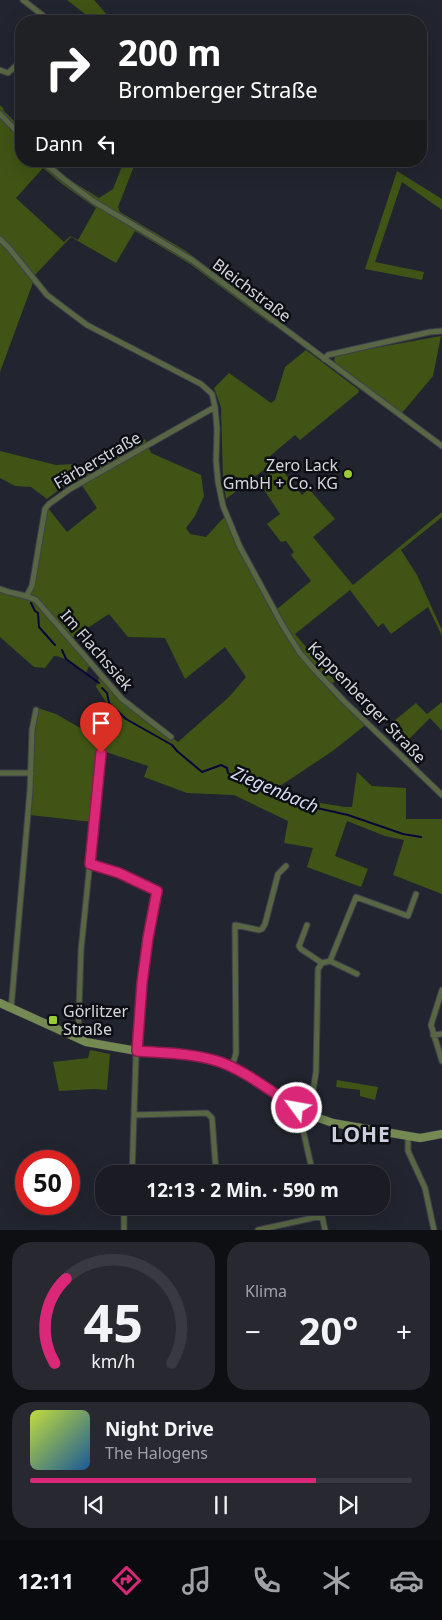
<!DOCTYPE html>
<html lang="de">
<meta charset="utf-8">
<style>
body{margin:0;font-family:"Noto Sans",sans-serif;background:#272830;color:#f1f3f6;height:100vh;display:flex;flex-direction:column;font-size:19px;white-space:nowrap}
*{box-sizing:border-box;margin:0}
p{font-size:16px;color:#9fa1a6}
.icon{flex:none;width:28px;height:28px;fill:none;stroke:currentColor;stroke-width:2;stroke-linecap:round;stroke-linejoin:round}
.map{position:relative;height:1230px;overflow:hidden}
.panel{display:flex;flex-direction:column;gap:12px;padding:12px;background:#0e0f13;flex:1}
.panel>*{flex:none}
.banner{position:absolute;left:15px;top:15px;width:412px;height:152px;border-radius:20px;box-shadow:0 5px 20px #0002,0 0 0 1px #383941;background:#202124;color:#fff;overflow:hidden}
.speed{position:absolute;left:15px;top:1150px;display:flex;gap:10px;font-size:25px;font-weight:700;text-align:center}
.speed>*{display:grid;place-content:center;width:65px;height:65px;border-radius:50%;background:#1a1b23;box-shadow:0 5px 20px #0002,0 0 0 1px #383941;line-height:1}
.speed .limit{border:8px solid #d22;background:#fff;color:#111}
.pin{position:absolute;display:grid;place-items:center;width:42px;height:42px;color:#fff;margin:-51px -21px;border-radius:50% 50% 50% 0;rotate:-45deg;box-shadow:0 0 5px #0007}
.pin .icon{rotate:45deg}
.me{position:absolute;width:55px;margin:-28px;rotate:302deg;stroke-linejoin:round;filter:drop-shadow(0 0 4px #0008)}
.turn{display:flex;align-items:center;gap:18px;height:105px;padding:0 20px;font-size:22px}
.turn .icon{width:65px;height:65px;stroke-width:2.5}
.turn b{display:block;font-size:35px;line-height:42px}
.then{display:flex;align-items:center;height:48px;padding:0 20px;background:#0003;gap:10px;font-size:19px}
.big{font-size:38px;font-weight:700;line-height:1.1}
.panel .widget{flex:1;display:flex;flex-direction:column;justify-content:center;gap:8px;min-width:0;padding:0 18px;border-radius:20px;background:#272830}
.panel .dial{align-items:center;gap:0}
.dial svg{height:130px;overflow:visible;fill:none;stroke:#383941;stroke-width:7;stroke-linecap:round;text-anchor:middle}
.dial text{fill:#f1f3f6;stroke:none}
.song{display:flex;align-items:center;gap:15px}
.cover{width:60px;height:60px;border-radius:8px;background:linear-gradient(135deg,hsl(70 70% 55%),hsl(210 70% 35%))}
.played{height:5px;border-radius:2px;background:linear-gradient(90deg,#db2777 75%,#383941 75%)}
.keys{display:flex;justify-content:space-around;direction:ltr}
.heat{display:flex;justify-content:space-between;align-items:center;font-size:28px;direction:ltr}
.panel .tiles{flex:1;display:grid;gap:12px;grid-template-columns:1fr 1fr}
.widget:last-child{grid-column:span 2}
.trip{position:absolute;left:95px;top:1165px;width:295px;height:50px;border-radius:20px;background:#1a1b23;box-shadow:0 5px 20px #0002,0 0 0 1px #383941;font-weight:700;line-height:50px;text-align:center}
.tabs{display:flex;height:80px;justify-content:space-around;align-items:center;background:#0a0b0e;color:#9fa1a6}
.tabs .icon{width:35px;height:35px}
.tabs .current{color:#db2777}
.tabs b{font-size:22px;color:#f1f3f6}
.map>svg:first-child{display:block}
.green{fill:#3f5415;fill-rule:evenodd}
.lines{fill:none;stroke-linecap:round;stroke-linejoin:round}
.stream{stroke:#0b053b;stroke-width:2}
.street-casing{stroke:#3e404b;stroke-width:7}
.secondary-casing{stroke:#3e404b;stroke-width:9}
.street{stroke:#586643;stroke-width:5}
.secondary{stroke:#758a52;stroke-width:8}
.route-casing{stroke:#8e194d;stroke-width:12}
.route{stroke:#db2777;stroke-width:9}
.poi-dot{fill:#9acb34;stroke:#0d0e13;stroke-width:2}
.labels{text-anchor:middle;stroke-width:5;stroke-linejoin:round;paint-order:stroke}
.street-label{font-size:16px;fill:#d4d6dd;stroke:#0d0e13}
.poi-label{font-size:16px;fill:#d4d6dd;stroke:#0d0e13;text-anchor:end}
.water-label{font-size:18px;font-style:italic;fill:#d6dbf1;stroke:#0d0e13}
.district-label{font-size:21px;font-weight:bold;letter-spacing:1px;fill:#cccfdd;stroke:#0d0e13}
</style>
<div class="map">
<svg width="442" height="1230" viewBox="0 0 442 1230">
<rect width="100%" height="100%" fill="#22242f"/>
<path class="green" d="M 67,0 L 94,0 L 110,18 L 134,21 L 94,21 Z
M 0,105 L 4,109 L 3,110 L 21,128 L 21,161 L 49,161 L 67,178 L 99,198 L 113,189 L 124,161 L 136,161 L 118,207 L 120,212 L 186,251 L 276,319 L 271,324 L 190,264 L 135,231 L 116,263 L 71,237 L 34,276 L 34,280 L 0,372 ZM 43,168 L 62,184 L 96,208 L 78,240 L 70,236 L 64,242 L 16,198 Z
M 397,171 L 442,199 L 442,210 L 402,182 L 375,262 L 424,272 L 422,280 L 365,269 Z
M 441,336 L 433,376 L 402,413 L 336,364 L 334,360 L 335,357 L 341,354 Z
M 306,350 L 359,390 L 358,393 L 300,440 L 295,435 L 270,456 L 270,465 L 226,499 L 223,479 L 221,407 L 214,388 L 229,373 L 271,403 L 275,400 L 285,367 Z
M 145,439 L 151,453 L 201,475 L 204,496 L 195,516 L 186,528 L 190,534 L 206,537 L 227,514 L 229,522 L 277,609 L 311,581 L 291,555 L 294,552 L 286,541 L 281,542 L 267,524 L 280,514 L 259,482 L 278,465 L 302,495 L 309,489 L 335,519 L 313,537 L 353,585 L 442,512 L 442,517 L 401,550 L 417,575 L 442,630 L 442,636 L 428,607 L 391,634 L 383,623 L 378,627 L 350,590 L 295,634 L 335,681 L 332,684 L 368,723 L 334,750 L 280,786 C 296,802 324,803 345,807 L 352,807 L 357,772 L 372,786 L 406,788 L 406,819 L 442,819 L 442,894 L 393,875 L 404,840 L 385,836 L 347,821 L 335,856 L 368,869 L 361,887 L 307,867 L 313,848 L 284,843 L 288,821 L 234,795 L 187,793 L 144,777 L 148,766 L 100,750 L 92,822 L 30,815 L 33,749 L 38,708 L 56,714 L 82,729 L 94,714 L 112,711 L 96,687 L 101,673 L 108,685 L 178,742 L 229,697 L 246,677 L 225,647 L 185,679 L 165,638 L 128,637 L 109,614 L 69,640 L 91,662 L 86,673 C 76,668 65,656 54,656 L 45,668 L 34,667 L 0,637 L 0,586 L 26,594 L 32,586 L 45,515 L 48,508 L 67,532 L 97,508 L 77,478 L 64,486 L 47,499 L 31,487 L 15,486 L 0,478 L 0,451 L 56,465 L 74,464 L 79,468 L 88,471 Z
M 442,702 L 442,731 L 430,718 L 402,746 L 384,729 L 416,703 L 427,714 Z
M 90,1050 L 110,1054 L 107,1090 L 94,1089 L 59,1091 L 53,1062 L 88,1058 Z
M 337,1080 L 378,1087 L 375,1100 L 360,1096 L 360,1090 L 336,1087 Z"/>
<g class="lines">
<path class="stream" d="M 31,603 L 35,611 L 38,613 L 39,627 L 55,645
M 62,650 L 66,659 L 99,683
M 102,688 L 107,693 L 109,703 L 126,719 L 172,745 L 177,751 L 202,772 L 221,765 L 227,768 L 228,773 L 232,776 L 239,774 L 308,806 L 348,815 L 403,834 L 421,837"/>
<defs>
<path id="street" d="M 23,0 L 50,21
M 0,70 L 8,73 L 21,61
M 0,114 L 21,136
M 42,161 L 65,180 L 93,201 L 192,260 L 442,446
M 0,239 L 9,248 L 47,295 L 87,325 L 201,384 L 212,394 L 215,407 L 217,428 L 216,461 L 218,482 L 223,506 L 240,547 L 283,626 L 300,653 L 313,668 L 345,702 L 442,795
M 324,359 L 328,355 L 430,332 L 442,331
M 0,589 C 12,594 24,594 36,600 L 122,699 L 171,737
M 27,595 L 32,586 L 45,509 L 49,504 L 70,489 L 215,407
M 0,773 L 31,773
M 90,864 L 119,873 L 157,891 L 148,938 L 142,983 L 139,1044 L 136,1055 L 132,1174
M 307,925 L 299,946 L 301,949 L 322,963
M 330,961 L 356,897 L 408,916 L 416,894
M 442,990 L 431,1025 L 442,1061
M 11,1009 L 30,790 L 32,730 L 36,710
M 433,1035 L 442,1034
M 78,1039 L 81,950 L 101,753
M 232,1067 L 236,1053 L 235,925 L 259,930 L 262,929 L 265,924 L 278,874 L 286,866
M 134,1115 L 207,1113 L 212,1118 L 216,1171 L 214,1174
M 408,1136 L 408,1151 L 425,1188 L 434,1230
M 313,1174 L 303,1130 L 304,1121 L 310,1110 L 316,1072 L 318,969 L 322,963 L 330,961 L 357,974
M 124,1206 L 124,1230
M 320,1206 L 325,1230
M 258,1230 L 322,1216"/>
<path id="secondary" d="M 0,1003 L 86,1042 L 137,1051 L 183,1054 L 217,1062 L 232,1067 L 307,1114 L 333,1123 L 420,1138 L 442,1134"/>
</defs>
<use href="#street" class="street-casing"/>
<use href="#secondary" class="secondary-casing"/>
<use href="#street" class="street"/>
<use href="#secondary" class="secondary"/>
</g>
<g class="lines">
<defs>
<path id="route" d="M 101,753 L 90,864 L 119,873 L 157,891 L 148,938 L 142,983 L 137,1051 C 164,1053 191,1053 217,1061 C 243,1069 273,1093 297,1108"/>
</defs>
<use href="#route" class="route-casing"/>
<use href="#route" class="route"/>
</g>
<g class="poi-dot">
<circle cx="348" cy="474" r="5"/>
<rect x="48" y="1015" width="10" height="10" rx="2.5"/>
</g>
<g class="labels">
<g class="street-label">
<text transform="translate(252 290) rotate(37)" y="6">Bleichstraße</text>
<text transform="translate(97 460) rotate(-30)" y="6">Färberstraße</text>
<text transform="translate(97 650) rotate(49)" y="6">Im Flachssiek</text>
<text transform="translate(367 702) rotate(46)" y="6">Kappenberger Straße</text>
</g>
<g class="poi-label">
<text x="338" y="471">Zero Lack<tspan x="338" dy="18">GmbH + Co. KG</tspan></text>
<text x="63" y="1017" text-anchor="start">Görlitzer<tspan x="63" dy="18">Straße</tspan></text>
</g>
<g class="water-label">
<text transform="translate(275 790) rotate(23)" y="6">Ziegenbach</text>
</g>
<g class="district-label">
<text x="361" y="1142">LOHE</text>
</g>
</g>
</svg>
<div class="speed"><div class="limit">50</div></div>
<div class="pin" style="left:101px;top:753px;background:#d93025"><svg class="icon" aria-label="arrive" viewBox="0 0 24 24"><path d="M6 21V4h12l-3 4 3 4H6"/></svg></div>
<svg class="me" style="left:297px;top:1108px" viewBox="-20 -20 40 40"><circle r="17" fill="#db2777" stroke="#fff" stroke-width="3"/><path d="M0-11L8 9 0 5-8 9z" fill="#fff"/></svg>
<div class="trip">12:13 · 2 Min. · 590 m</div>
<div class="banner">
<div class="turn"><svg class="icon" aria-label="right" viewBox="0 0 24 24"><path d="M7 20v-9h11M14 6l5 5-5 5"/></svg><div><b>200 m</b>Bromberger Straße</div></div>
<div class="then">Dann<svg class="icon" aria-label="left" viewBox="0 0 24 24"><path d="M17 20v-9H6M10 6l-5 5 5 5"/></svg></div>
</div>
</div>
<section class="panel">
<div class="tiles">
<div class="widget dial"><svg viewBox="0 0 100 80">
<path d="M14 69A42 42 0 1 1 86 69"/>
<path d="M14 69A42 42 0 0 1 21 17" stroke="#db2777"/>
<text x="50" y="56" font-size="32" font-weight="700">45</text>
<text x="50" y="72" font-size="11">km/h</text>
</svg></div>
<div class="widget"><p>Klima</p>
<div class="heat"><a>−</a><b class="big">20°</b><a>+</a></div>
</div>
<div class="widget">
<div class="song"><i class="cover"></i><div><b>Night Drive</b><p>The Halogens</p></div></div>
<div class="played"></div>
<div class="keys"><svg class="icon" aria-label="previous" viewBox="0 0 24 24"><path d="M18 5L8 12l10 7zM5 5v14"/></svg><svg class="icon" aria-label="pause" viewBox="0 0 24 24"><path d="M8 5v14M16 5v14"/></svg><svg class="icon" aria-label="next" viewBox="0 0 24 24"><path d="M6 5l10 7-10 7zM19 5v14"/></svg></div>
</div>
</div>
</section>
<nav class="tabs">
<b>12:11</b>
<svg class="icon current" aria-label="directions" viewBox="0 0 24 24"><path d="M12 3l9 9-9 9-9-9zM9 14v-3h6M13 9l2 2-2 2"/></svg>
<svg class="icon" aria-label="music" viewBox="0 0 24 24"><path d="M9 18V5l10-2v13"/><circle cx="6" cy="18" r="3"/><circle cx="16" cy="16" r="3"/></svg>
<svg class="icon" aria-label="phone" viewBox="0 0 24 24"><path d="M5 4h4l2 5-3 2q2 4 5 5l2-3 5 2v4C11 20 4 13 5 4z"/></svg>
<svg class="icon" aria-label="climate" viewBox="0 0 24 24"><path d="M12 3v18M4 7l16 10M4 17L20 7"/></svg>
<svg class="icon" aria-label="car" viewBox="0 0 24 24"><path d="M5 17H2v-5l4-1 3-4h7l3 4 3 1v5h-3M9 17h6M6 11h13"/><circle cx="7" cy="17" r="2"/><circle cx="17" cy="17" r="2"/></svg>
</nav>
